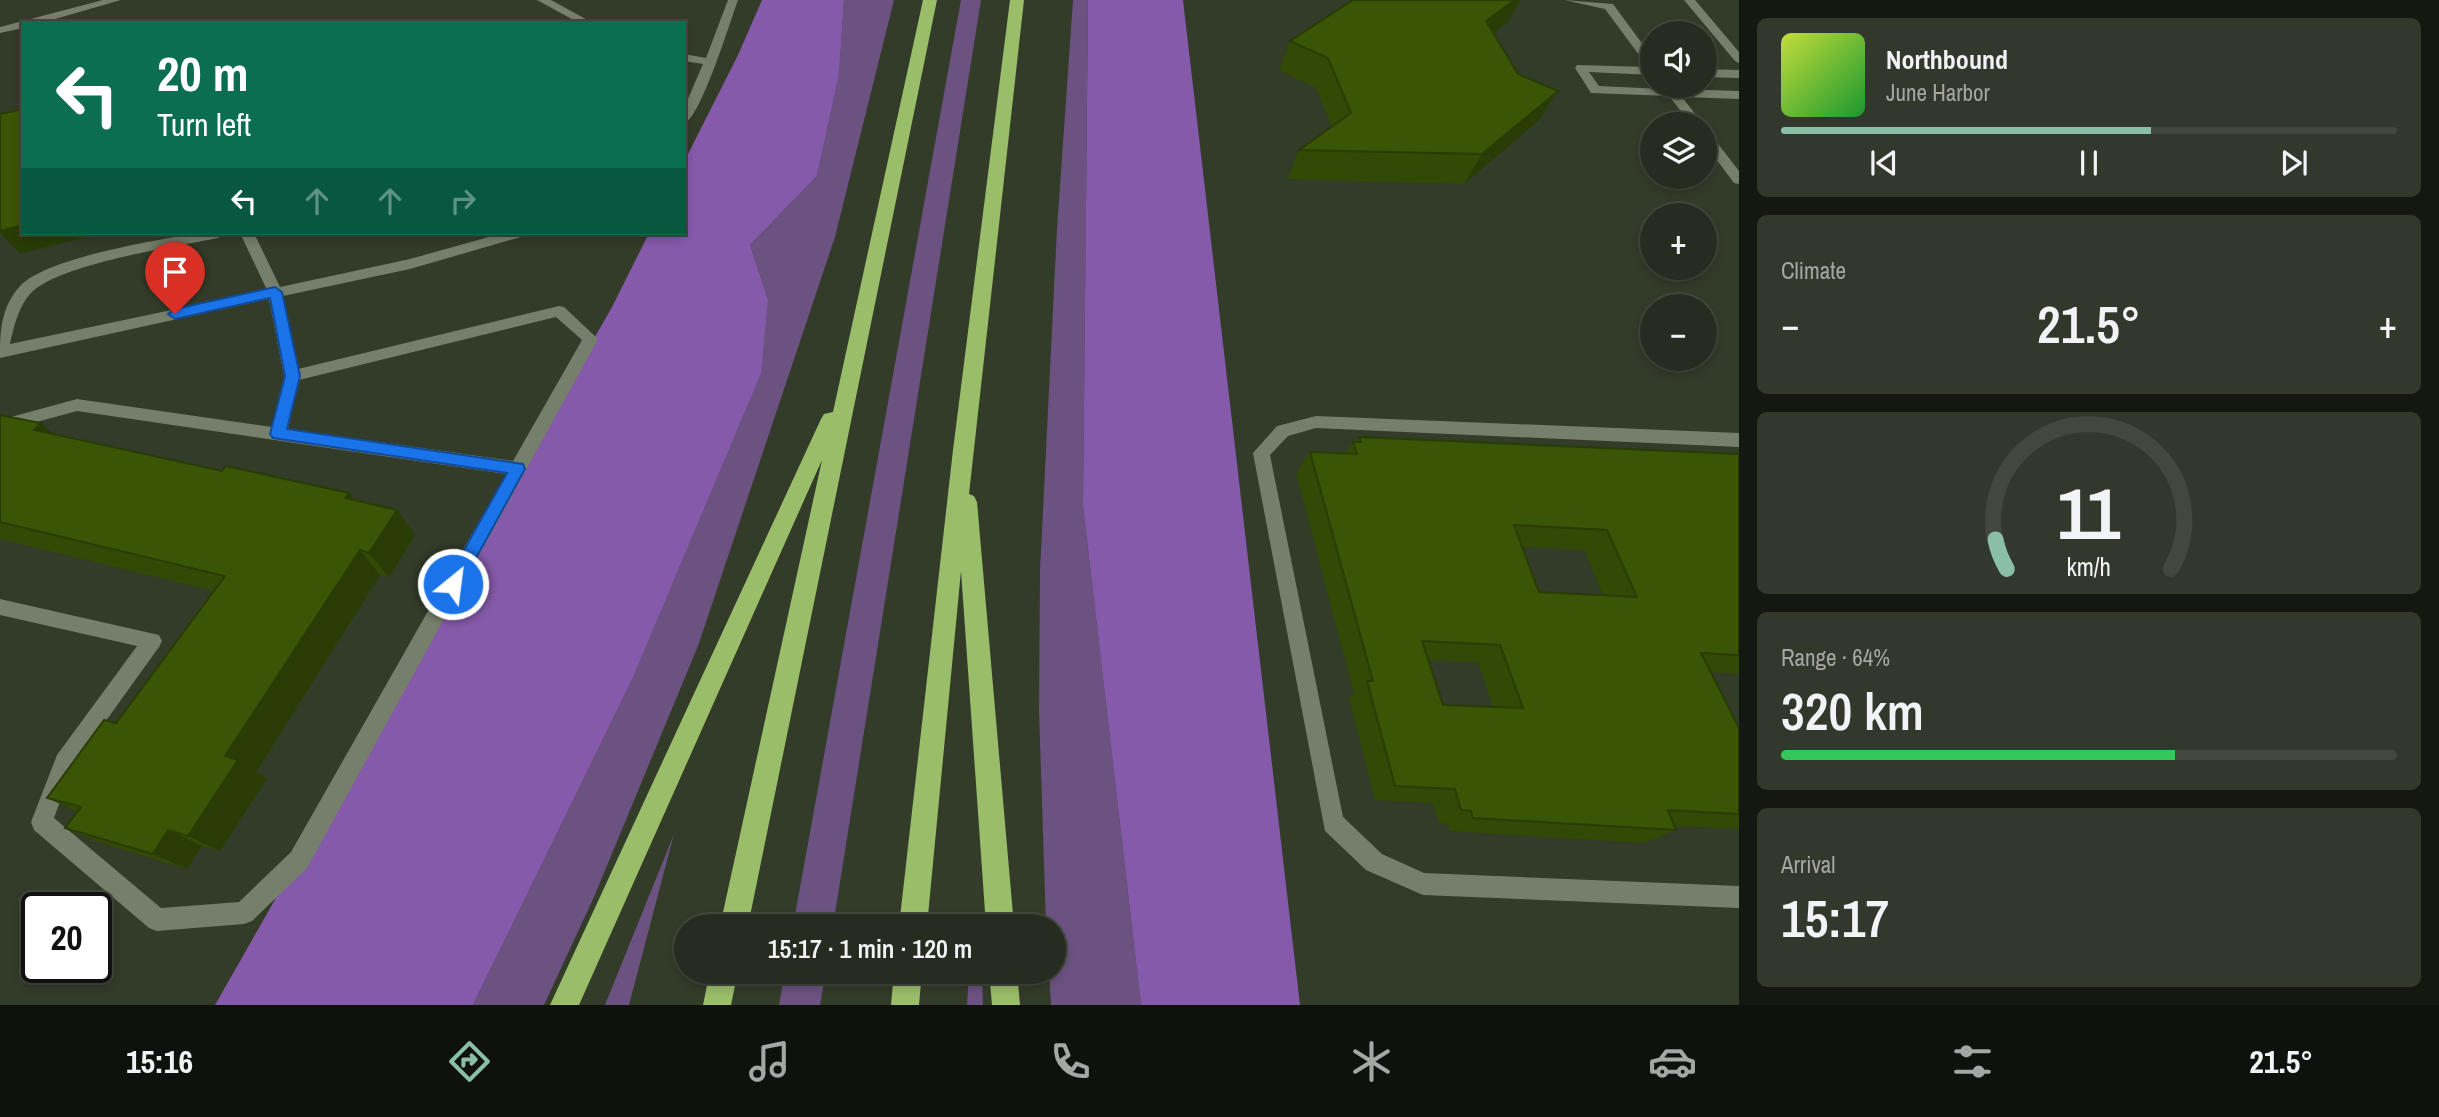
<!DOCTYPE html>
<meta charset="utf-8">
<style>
body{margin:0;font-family:"Archivo Narrow",sans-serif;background:#32382c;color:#f1f3f6;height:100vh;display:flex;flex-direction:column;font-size:26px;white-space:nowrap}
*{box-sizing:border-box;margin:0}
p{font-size:23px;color:#a4a7a4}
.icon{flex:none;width:38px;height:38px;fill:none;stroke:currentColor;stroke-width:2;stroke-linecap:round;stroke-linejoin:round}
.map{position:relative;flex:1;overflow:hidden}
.side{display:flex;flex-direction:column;gap:18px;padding:18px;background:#151811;width:700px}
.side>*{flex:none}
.top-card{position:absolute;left:21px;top:21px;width:665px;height:214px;border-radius:0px;box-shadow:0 4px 10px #0003,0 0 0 2px #42483d;background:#0b6e4f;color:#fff;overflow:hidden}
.controls{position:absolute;left:1640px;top:21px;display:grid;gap:14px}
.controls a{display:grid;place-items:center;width:77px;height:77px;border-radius:50%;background:#262c1f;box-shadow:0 4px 10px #0003,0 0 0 2px #42483d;font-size:35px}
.speed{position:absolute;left:21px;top:892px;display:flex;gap:14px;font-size:35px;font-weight:700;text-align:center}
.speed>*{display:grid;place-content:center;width:91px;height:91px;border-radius:50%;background:#262c1f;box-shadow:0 4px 10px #0003,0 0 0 2px #42483d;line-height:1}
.speed .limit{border:4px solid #111;border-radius:10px;background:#fff;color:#111}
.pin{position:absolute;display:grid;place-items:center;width:60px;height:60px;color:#fff;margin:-72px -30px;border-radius:50% 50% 50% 0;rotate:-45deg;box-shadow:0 0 7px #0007}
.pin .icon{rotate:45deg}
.me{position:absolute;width:77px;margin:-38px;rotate:29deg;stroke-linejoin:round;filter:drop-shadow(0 0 5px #0008)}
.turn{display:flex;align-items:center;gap:24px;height:147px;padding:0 21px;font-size:32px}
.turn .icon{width:91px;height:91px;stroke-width:2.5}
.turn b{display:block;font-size:49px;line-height:60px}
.lanes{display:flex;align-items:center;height:66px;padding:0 21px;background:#0003;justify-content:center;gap:35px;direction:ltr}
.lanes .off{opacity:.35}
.big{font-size:52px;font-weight:600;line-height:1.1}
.side .widget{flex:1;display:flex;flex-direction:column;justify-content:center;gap:10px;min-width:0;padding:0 24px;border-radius:10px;background:#32382c}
.side .dial{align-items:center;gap:0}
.dial svg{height:182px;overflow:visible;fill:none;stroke:#42483d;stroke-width:7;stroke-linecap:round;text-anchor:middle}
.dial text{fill:#f1f3f6;stroke:none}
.song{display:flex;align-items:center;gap:21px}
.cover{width:84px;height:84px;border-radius:10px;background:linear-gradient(135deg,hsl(70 70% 55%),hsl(130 70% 35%))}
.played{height:7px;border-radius:4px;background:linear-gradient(90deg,#8abfa5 60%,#42483d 60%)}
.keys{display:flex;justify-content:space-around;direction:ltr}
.heat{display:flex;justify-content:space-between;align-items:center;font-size:38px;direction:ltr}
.charge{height:10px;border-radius:5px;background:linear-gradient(90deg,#34c759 64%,#42483d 0)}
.trip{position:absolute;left:674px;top:914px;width:392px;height:70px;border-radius:35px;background:#262c1f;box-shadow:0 4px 10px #0003,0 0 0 2px #42483d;font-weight:600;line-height:70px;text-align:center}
.menu{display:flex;height:112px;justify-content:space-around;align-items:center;background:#0f120c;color:#a4a7a4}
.menu .icon{width:49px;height:49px}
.menu .current{color:#8abfa5}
.menu b{font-size:32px;color:#f1f3f6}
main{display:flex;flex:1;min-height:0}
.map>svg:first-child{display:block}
.green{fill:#6b5281}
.forest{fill:#855aaa}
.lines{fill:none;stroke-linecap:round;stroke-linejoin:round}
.minor{fill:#767f6b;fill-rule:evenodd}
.highway{fill:#9abd69;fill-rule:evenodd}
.wall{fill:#334906;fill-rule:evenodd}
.shaded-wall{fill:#293c05}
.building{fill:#3b5507;stroke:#293c05;stroke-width:2;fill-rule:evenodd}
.route{fill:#1a73e8;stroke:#114b97;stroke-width:2}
</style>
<main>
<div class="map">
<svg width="1739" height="1005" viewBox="0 0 1739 1005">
<rect width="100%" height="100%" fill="#333b29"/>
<path class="green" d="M 844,0 L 894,0 L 835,237 L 698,646 L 594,897 L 544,1005 L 473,1005 L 630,684 L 768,299 L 750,245 L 817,176 L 839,75 Z
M 961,0 L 981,0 L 833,926 L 793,926 Z
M 1073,0 L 1088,0 L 1083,506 L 1141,1005 L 1051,1005 L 1049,971 L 1054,971 L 1054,926 L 1046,926 L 1039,710 L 1040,571 L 1057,229 Z
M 674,834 L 629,1005 L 605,1005 Z
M 785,971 L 826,971 L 820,1005 L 779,1005 Z
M 969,971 L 982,971 L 983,1005 L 967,1005 Z"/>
<path class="forest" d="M 762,0 L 844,0 L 839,75 L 817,176 L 750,245 L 768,299 L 761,373 L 630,684 L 473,1005 L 215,1005 L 612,307 L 649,233 L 684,233 L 684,162 L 738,55 Z
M 1088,0 L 1183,0 L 1300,1005 L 1141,1005 L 1083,506 Z"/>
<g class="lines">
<path class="minor" d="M 103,0 L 121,0 L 41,23 L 23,23 L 23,28 L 0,33 L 0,27 Z
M 537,0 L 551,0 L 593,23 L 579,23 Z
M 728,0 L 738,0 C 730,22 701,117 684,124 L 684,108 L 703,64 L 684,61 L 684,54 L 706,58 Z
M 1564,0 L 1613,4 L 1652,57 L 1652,75 L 1589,72 L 1599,86 L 1663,89 L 1664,86 L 1674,86 L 1676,89 L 1739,91 L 1739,99 L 1682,97 L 1703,124 L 1691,124 L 1669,96 L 1591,93 L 1575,68 L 1577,65 L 1648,67 L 1605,9 Z
M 1684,0 L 1695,0 L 1739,52 L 1739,63 L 1735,61 Z
M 1704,69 L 1739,70 L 1739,78 L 1704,77 Z
M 1704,130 L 1708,131 L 1739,171 L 1739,184 L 1734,183 L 1704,143 Z
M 196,233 L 225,233 L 218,238 C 174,247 65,263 33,291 C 19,304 14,326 10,344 L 267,290 L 240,233 L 254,233 L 280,287 L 410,259 L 503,233 L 526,233 L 524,236 L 410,269 L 283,296 L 298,369 L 559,306 L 564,307 L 598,339 L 307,868 L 252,921 L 244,924 L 157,931 L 149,928 L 34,830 L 31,822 L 57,755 L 137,646 L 0,615 L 0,599 L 159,635 L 162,641 L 159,647 L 72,768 L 54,818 L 161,908 L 239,902 L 291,852 L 506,474 L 77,411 L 0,432 L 0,420 L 77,399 L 272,427 L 284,376 L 269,299 L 0,358 C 0,331 1,307 20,286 C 48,257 155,241 196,233 ZM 556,317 L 582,340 L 513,461 L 288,429 L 299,380 Z
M 1316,416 L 1739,433 L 1739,447 L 1316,428 L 1288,436 L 1270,455 L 1343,817 L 1382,854 L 1424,873 L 1739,886 L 1739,908 L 1423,895 L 1366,870 L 1325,831 L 1253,453 L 1277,426 Z"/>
<path class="highway" d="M 923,0 L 937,0 L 748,926 L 720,926 L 822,460 L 579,1005 L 550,1005 L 821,419 L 824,414 L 833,412 Z
M 1010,0 L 1024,0 L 969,494 L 974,496 L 977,502 L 1014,926 L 986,926 L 961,571 L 927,926 L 899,926 L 953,450 Z
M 710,971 L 738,971 L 731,1005 L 703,1005 Z
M 894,971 L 922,971 L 919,1005 L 891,1005 Z
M 989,971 L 1017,971 L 1020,1005 L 992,1005 Z"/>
</g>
<path class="wall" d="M 1353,0 L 1520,0 L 1507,23 L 1493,33 L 1539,120 L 1464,184 L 1287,179 L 1299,150 L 1332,127 L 1316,88 L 1279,70 L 1290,41 Z
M 0,415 L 54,434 L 397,510 L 415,535 L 389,577 L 380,575 L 256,772 L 267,778 L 220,851 L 202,846 L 187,869 L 104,844 L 65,828 L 78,812 L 47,798 L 116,723 L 214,591 L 0,539 Z
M 1359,437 L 1739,454 L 1739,674 L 1711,672 L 1739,728 L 1739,829 L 1674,826 L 1676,830 L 1645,843 L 1450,831 L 1448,824 L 1439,823 L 1433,803 L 1375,800 L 1349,698 L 1354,694 L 1296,473 L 1310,452 L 1345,453 L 1353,442 L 1356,442 ZM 1522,547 L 1584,550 L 1603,595 L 1539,592 ZM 1428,660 L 1478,662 L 1493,707 L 1443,705 Z"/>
<path class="shaded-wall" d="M 1515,0 L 1520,0 L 1507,23 L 1470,51 L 1486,21 Z
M 1558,91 L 1539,120 L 1464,184 L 1482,154 Z
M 23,225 L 23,233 L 101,233 L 20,254 L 0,233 L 0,231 Z
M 41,423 L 72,450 L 34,430 Z
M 349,493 L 369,519 L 345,498 Z
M 397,510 L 415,535 L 389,577 L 369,553 Z
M 360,550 L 380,575 L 256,772 L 267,778 L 220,851 L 188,836 L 225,756 Z
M 168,830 L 202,846 L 187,869 L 153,854 Z"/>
<path class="building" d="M 1353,0 L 1515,0 L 1486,21 L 1518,74 L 1558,91 L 1482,154 L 1299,150 L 1351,113 L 1328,58 L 1290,41 Z
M 23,109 L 23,225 L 0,231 L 0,114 Z
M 0,415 L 41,423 L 34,430 L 222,471 L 226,466 L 349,493 L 345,498 L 397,510 L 369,553 L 360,550 L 225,756 L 238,760 L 188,836 L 168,830 L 153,854 L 65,828 L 81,807 L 47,798 L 104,720 L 116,723 L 225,576 L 0,522 Z
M 1359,437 L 1739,454 L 1739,655 L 1701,653 L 1739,728 L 1739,814 L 1668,810 L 1676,830 L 1473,818 L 1471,811 L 1461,810 L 1455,789 L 1395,786 L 1367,681 L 1373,681 L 1310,452 L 1357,454 L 1353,442 L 1361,442 ZM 1514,525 L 1607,530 L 1637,597 L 1539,592 ZM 1422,641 L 1500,645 L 1523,708 L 1443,705 Z"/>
<path class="route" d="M 275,287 L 282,292 L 300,376 L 287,429 L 523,464 L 525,469 L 459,589 L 453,591 L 447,589 L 445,584 L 507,473 L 273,438 L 270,434 L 285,376 L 270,298 L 175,319 L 168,314 L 175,309 Z"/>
</svg>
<div class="controls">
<a><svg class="icon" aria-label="sound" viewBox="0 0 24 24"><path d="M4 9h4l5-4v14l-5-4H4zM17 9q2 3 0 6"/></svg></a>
<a><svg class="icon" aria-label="layers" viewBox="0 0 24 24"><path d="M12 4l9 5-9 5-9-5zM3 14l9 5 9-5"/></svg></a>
<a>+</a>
<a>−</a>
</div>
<div class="speed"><div class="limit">20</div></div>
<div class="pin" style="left:175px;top:314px;background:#d93025"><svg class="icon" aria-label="arrive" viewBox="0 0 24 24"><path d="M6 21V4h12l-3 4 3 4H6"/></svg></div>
<svg class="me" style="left:453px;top:584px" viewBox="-20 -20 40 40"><circle r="17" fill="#1a73e8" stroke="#fff" stroke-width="3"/><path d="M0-11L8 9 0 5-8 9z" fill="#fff"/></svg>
<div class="trip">15:17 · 1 min · 120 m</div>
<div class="top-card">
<div class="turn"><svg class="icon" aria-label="left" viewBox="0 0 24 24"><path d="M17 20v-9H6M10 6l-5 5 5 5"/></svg><div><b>20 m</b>Turn left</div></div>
<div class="lanes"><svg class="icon" aria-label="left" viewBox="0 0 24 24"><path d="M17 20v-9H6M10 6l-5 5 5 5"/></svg><svg class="icon off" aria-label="ahead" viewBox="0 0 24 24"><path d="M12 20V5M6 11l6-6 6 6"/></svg><svg class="icon off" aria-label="ahead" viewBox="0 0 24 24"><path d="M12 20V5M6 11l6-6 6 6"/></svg><svg class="icon off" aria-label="right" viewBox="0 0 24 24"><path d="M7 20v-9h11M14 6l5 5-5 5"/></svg></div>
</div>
</div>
<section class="side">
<div class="widget">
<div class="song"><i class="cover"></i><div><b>Northbound</b><p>June Harbor</p></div></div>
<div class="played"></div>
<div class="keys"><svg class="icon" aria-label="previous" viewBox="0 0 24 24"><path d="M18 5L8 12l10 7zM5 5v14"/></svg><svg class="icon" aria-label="pause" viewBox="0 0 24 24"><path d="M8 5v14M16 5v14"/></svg><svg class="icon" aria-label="next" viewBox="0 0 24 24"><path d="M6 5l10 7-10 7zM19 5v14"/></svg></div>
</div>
<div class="widget"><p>Climate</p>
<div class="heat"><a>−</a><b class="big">21.5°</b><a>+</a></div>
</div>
<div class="widget dial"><svg viewBox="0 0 100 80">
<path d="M14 69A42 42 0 1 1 86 69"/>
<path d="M14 69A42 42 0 0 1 9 56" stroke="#8abfa5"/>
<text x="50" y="56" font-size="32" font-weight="700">11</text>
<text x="50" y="72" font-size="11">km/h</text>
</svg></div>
<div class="widget"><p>Range · 64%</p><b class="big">320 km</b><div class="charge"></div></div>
<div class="widget"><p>Arrival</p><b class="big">15:17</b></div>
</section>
</main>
<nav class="menu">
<b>15:16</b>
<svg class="icon current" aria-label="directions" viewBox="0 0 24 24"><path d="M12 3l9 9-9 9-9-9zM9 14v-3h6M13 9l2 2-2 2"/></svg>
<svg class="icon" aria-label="music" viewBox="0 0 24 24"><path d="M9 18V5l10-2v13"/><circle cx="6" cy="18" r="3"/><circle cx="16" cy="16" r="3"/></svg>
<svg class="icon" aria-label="phone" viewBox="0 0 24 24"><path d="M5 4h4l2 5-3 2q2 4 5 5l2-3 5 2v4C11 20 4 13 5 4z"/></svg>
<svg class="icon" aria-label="climate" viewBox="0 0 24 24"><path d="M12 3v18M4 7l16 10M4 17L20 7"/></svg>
<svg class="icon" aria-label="car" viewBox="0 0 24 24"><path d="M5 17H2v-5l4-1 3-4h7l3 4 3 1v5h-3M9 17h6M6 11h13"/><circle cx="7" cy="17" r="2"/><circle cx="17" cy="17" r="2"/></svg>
<svg class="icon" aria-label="filters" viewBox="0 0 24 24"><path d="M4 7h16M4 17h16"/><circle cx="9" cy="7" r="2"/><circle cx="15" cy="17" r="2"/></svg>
<b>21.5°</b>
</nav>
